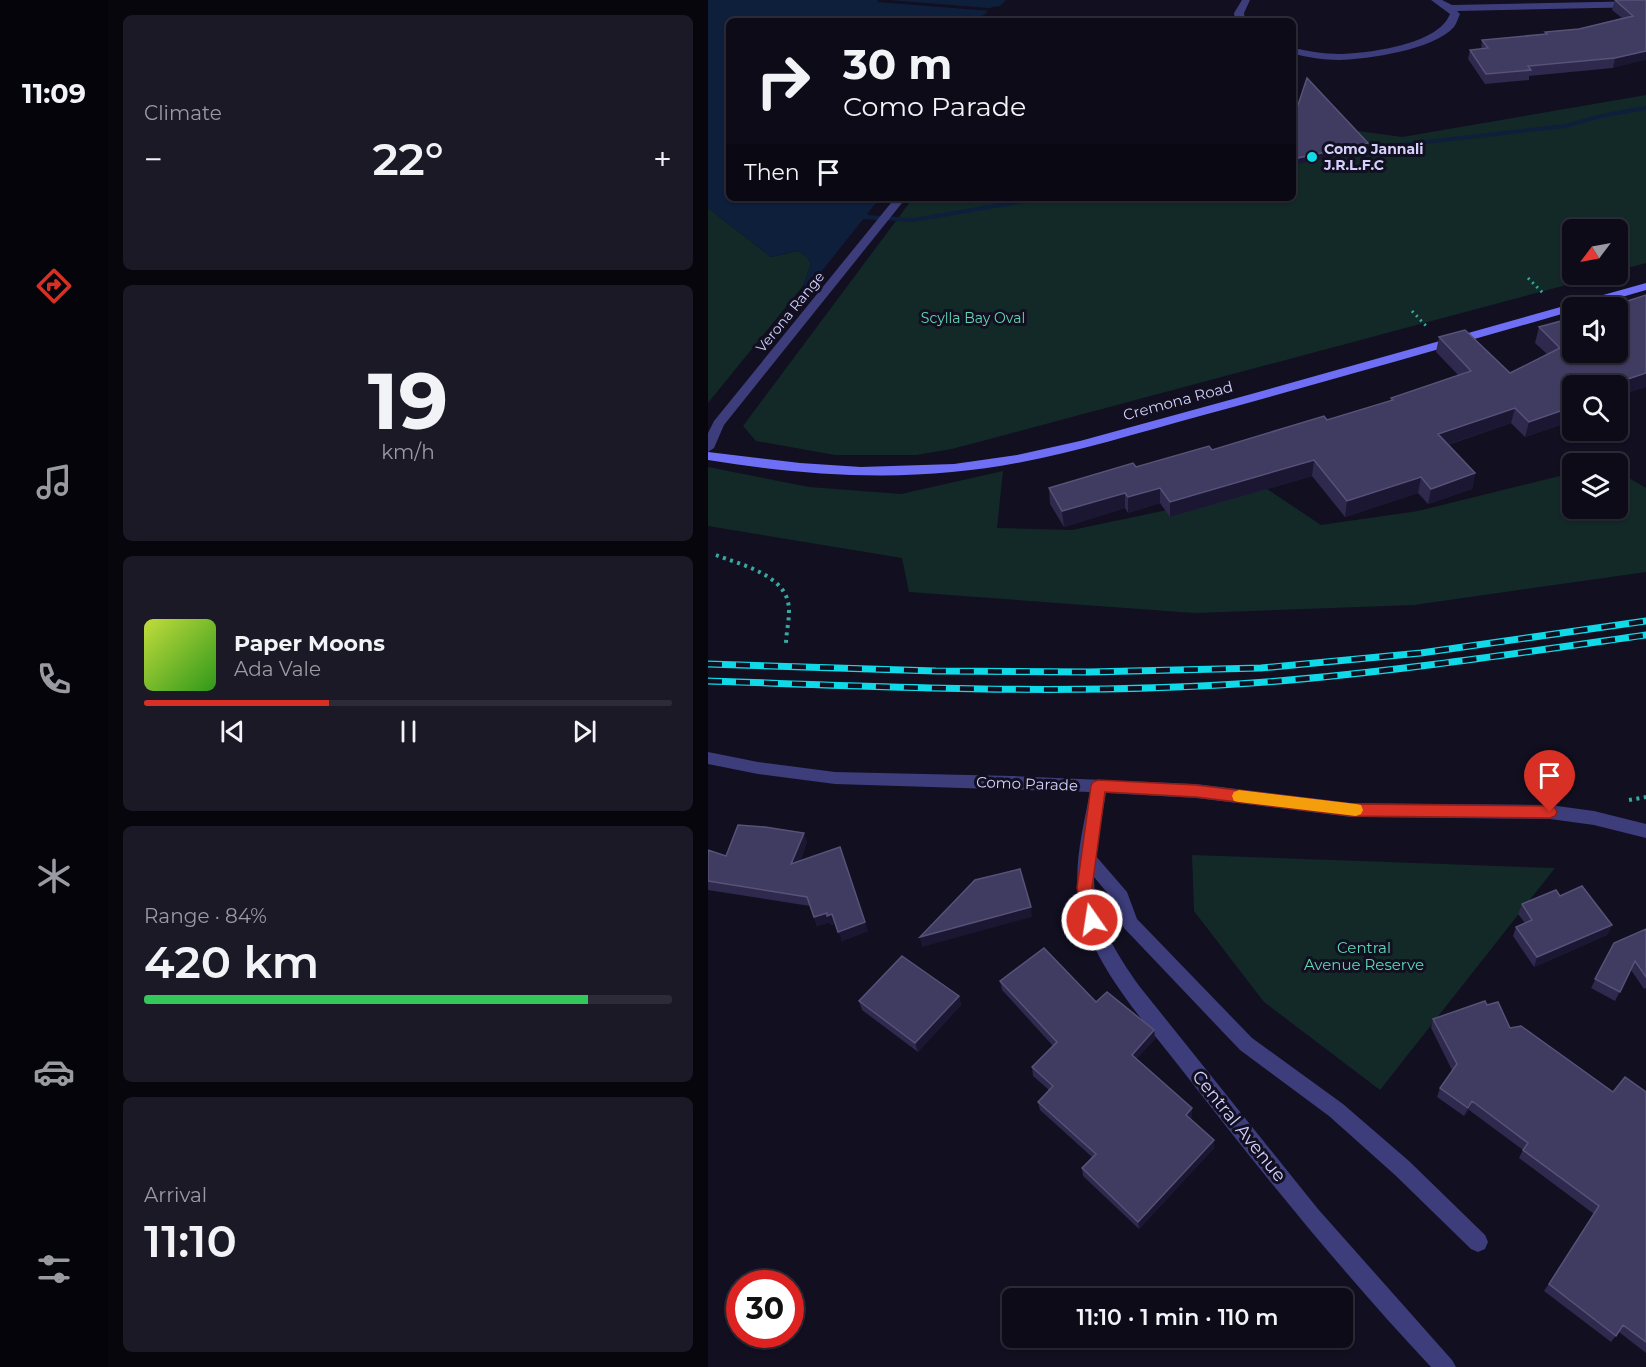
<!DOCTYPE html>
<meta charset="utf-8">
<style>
body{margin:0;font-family:Montserrat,sans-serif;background:#1b1925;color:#f1f3f6;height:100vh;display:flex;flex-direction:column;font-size:22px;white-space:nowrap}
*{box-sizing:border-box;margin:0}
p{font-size:20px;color:#9a9ba2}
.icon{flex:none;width:33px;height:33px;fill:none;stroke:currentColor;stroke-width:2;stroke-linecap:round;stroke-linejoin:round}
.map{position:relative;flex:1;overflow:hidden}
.sheet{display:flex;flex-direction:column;gap:15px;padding:15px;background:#07060d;width:600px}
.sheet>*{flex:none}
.top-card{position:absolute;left:18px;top:18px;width:570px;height:183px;border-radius:9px;box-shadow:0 2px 4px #0004,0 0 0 2px #2d2b37;background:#0d0b18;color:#f1f3f6;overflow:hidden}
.needle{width:39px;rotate:238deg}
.fabs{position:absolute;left:854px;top:219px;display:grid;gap:12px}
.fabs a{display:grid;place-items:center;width:66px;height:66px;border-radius:9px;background:#0d0b18;box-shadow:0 2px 4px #0004,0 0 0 2px #2d2b37;font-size:30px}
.speed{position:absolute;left:18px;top:1270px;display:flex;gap:12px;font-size:30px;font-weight:700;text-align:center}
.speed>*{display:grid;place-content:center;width:78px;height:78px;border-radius:50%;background:#0d0b18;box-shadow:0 2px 4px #0004,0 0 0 2px #2d2b37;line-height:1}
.speed .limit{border:9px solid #d22;background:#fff;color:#111}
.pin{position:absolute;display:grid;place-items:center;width:51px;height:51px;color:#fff;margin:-62px -26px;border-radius:50% 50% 50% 0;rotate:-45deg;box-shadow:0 0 6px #0007}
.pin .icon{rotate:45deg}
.me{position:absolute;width:66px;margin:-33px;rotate:347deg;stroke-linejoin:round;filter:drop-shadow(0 0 4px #0008)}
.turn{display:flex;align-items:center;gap:21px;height:126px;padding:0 18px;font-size:27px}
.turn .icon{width:78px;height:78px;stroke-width:2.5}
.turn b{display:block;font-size:42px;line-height:51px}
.then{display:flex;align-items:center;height:57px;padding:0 18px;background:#0003;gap:12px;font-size:22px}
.big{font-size:45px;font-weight:600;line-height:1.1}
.sheet .tile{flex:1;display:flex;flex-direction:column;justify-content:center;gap:9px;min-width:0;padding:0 21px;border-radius:9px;background:#1b1925}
.sheet .dial{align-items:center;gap:0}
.dial b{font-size:78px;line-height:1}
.song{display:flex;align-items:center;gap:18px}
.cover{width:72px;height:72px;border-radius:9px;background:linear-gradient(135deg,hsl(70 70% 55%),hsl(110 70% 35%))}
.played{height:6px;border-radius:3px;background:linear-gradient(90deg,#d93025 35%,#2d2b37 35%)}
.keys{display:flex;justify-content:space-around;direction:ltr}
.heat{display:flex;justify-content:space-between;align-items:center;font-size:33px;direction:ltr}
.charge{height:9px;border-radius:4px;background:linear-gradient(90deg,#34c759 84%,#2d2b37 0)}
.trip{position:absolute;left:294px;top:1288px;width:351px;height:60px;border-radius:9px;background:#0d0b18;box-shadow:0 2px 4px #0004,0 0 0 2px #2d2b37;font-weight:600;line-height:60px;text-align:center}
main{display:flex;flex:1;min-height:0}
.dock{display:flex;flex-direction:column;width:108px;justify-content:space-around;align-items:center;background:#05040a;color:#9a9ba2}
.dock .icon{width:42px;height:42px}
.dock .on{color:#d93025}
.dock b{font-size:27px;color:#f1f3f6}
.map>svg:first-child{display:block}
.green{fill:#122928}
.water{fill:#0d1f3b}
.pier{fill:#110f20}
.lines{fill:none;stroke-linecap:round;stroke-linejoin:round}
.stream{fill:#0d1f3b;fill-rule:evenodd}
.path-far1{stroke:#36aaa0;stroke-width:3;stroke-dasharray:2 4;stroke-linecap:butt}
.path{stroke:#36aaa0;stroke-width:4;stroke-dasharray:3 4.5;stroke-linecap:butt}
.street{fill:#3d3d7c;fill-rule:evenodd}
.secondary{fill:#6f6ff5;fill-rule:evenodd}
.rail-casing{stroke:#10d9e8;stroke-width:7}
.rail{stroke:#110f20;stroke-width:4.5;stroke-dasharray:14;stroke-linecap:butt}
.wall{fill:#2e294d}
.shaded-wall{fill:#1b1733}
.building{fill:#403b60;stroke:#575278;stroke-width:1.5}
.route{fill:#d93025;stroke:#8d1f18;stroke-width:1.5}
.slow{fill:#f59e0b}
.poi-dot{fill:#10d9e8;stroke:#110f20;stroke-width:2}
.labels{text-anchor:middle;stroke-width:6;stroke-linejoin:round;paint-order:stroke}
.far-poi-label{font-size:14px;font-weight:bold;fill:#d4d1fc;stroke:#110f20;text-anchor:start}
.far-street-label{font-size:14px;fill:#d4d1fc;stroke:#110f20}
.far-park-label{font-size:14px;fill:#62d6b6;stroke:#110f20}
.street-label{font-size:15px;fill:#d4d1fc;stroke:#110f20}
.park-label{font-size:15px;fill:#62d6b6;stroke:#110f20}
.near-street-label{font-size:18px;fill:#d4d1fc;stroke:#110f20}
</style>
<main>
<nav class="dock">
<b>11:09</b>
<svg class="icon on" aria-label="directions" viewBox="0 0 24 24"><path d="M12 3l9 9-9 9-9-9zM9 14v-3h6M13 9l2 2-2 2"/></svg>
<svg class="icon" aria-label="music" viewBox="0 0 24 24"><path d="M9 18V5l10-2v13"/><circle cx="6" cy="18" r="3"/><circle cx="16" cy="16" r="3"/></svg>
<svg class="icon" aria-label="phone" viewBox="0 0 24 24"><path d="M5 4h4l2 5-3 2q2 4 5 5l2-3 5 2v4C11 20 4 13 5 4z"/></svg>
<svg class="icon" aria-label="climate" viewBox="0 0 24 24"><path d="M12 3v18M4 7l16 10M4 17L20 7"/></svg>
<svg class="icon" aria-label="car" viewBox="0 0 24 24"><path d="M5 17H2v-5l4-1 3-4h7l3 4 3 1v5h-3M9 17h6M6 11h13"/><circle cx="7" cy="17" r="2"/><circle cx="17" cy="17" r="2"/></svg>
<svg class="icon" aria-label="filters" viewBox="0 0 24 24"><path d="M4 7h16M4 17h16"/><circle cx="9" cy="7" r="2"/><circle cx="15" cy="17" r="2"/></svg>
</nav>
<section class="sheet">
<div class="tile"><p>Climate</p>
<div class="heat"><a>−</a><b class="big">22°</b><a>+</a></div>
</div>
<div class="tile dial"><b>19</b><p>km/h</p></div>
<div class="tile">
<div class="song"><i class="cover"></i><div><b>Paper Moons</b><p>Ada Vale</p></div></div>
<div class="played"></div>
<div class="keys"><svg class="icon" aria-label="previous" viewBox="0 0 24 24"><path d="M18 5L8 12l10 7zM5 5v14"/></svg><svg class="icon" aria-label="pause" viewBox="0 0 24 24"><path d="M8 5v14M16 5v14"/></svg><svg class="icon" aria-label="next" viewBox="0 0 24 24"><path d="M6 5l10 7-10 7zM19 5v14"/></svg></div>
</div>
<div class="tile"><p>Range · 84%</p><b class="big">420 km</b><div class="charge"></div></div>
<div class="tile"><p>Arrival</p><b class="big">11:10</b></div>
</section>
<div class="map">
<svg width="938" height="1367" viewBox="0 0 938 1367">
<rect width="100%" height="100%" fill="#110f20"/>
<path class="green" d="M 938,95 L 938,263 L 909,271 L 909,230 L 864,230 L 864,274 L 896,275 L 244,449 L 208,455 L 127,455 L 48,441 L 35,426 L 205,198 L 585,198 L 585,137 L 636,129 L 694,137 Z
M 0,208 L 63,257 L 90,251 L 99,257 L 103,264 L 95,286 L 0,403 Z
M 0,467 L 101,487 L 193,494 L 295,471 L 289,528 L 364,530 L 559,489 L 613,525 L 710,511 L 864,473 L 864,508 L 909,508 L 909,471 L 938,488 L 938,572 L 706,605 L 486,613 L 201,592 L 194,558 L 0,526 Z
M 484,855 L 847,868 L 672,1090 L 556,1002 L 486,911 Z"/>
<path class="water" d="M 0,0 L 298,0 L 292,6 L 284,7 L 276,15 L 254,21 L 21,21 L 21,198 L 172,198 L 102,286 L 95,286 L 103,264 L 99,257 L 90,251 L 63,257 L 0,208 Z"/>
<path class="pier" d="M 170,0 L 181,0 L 292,9 L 284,11 L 169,2 Z"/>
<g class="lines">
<path class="stream" d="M 938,106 L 938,110 L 898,117 L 857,128 L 648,152 L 644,150 L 648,148 L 857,124 L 897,113 Z
M 145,198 L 153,198 L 160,215 L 205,218 L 322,198 L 339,198 L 335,200 L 205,222 L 154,219 Z"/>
<path class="path-far1" d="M 820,278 L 837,295
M 704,311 L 720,328"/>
<path class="path" d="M 8,555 C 31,564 74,574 80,602 C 83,615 78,631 78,644
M 921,800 L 938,797"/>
<path class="street" d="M 534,0 L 542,0 L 536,13 L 537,21 L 527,21 L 526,13 Z
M 723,0 L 734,0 L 744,5 L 938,1 L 938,7 L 749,11 L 752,14 C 750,18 749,23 746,27 C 725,50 661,59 631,60 C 616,60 600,57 585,54 L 585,48 C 600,51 616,54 632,54 C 661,53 730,45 742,14 Z
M 187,198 L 198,198 L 16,425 L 6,448 L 0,452 L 0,433 L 6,421 Z
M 0,752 L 50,762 L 127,772 L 305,776 L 488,784 L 643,803 L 842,805 L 886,811 L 938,824 L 938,838 L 886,825 L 842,819 L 643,817 L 488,798 L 398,793 L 387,855 L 419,892 L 429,919 L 544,1038 L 635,1104 L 701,1161 L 777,1235 L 780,1242 L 777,1249 L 770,1252 L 763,1249 L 687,1175 L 621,1116 L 532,1050 L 416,928 L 406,901 L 386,877 C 386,920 408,953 432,987 L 610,1209 L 744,1360 L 748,1367 L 723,1367 C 634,1272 553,1172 474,1070 C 438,1023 393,976 375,918 C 362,877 374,834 382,792 L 127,784 L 50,774 L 0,764 Z"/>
<path class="secondary" d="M 938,283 L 938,290 L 876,308 L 864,308 L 864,311 C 740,347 616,382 492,416 C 411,438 329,465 244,472 C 163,480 81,473 0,460 L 0,452 L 92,463 L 153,467 L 246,464 L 309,455 L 372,441 L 547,393 Z"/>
<defs>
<path id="rail" d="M 0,664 L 228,671 L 381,672 L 553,668 L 713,653 L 938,621
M 0,681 C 186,687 372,696 558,682 C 685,672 811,653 938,635"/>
</defs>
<use href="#rail" class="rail-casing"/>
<use href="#rail" class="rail"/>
</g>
<path class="wall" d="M 907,0 L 938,0 L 905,68 L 821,76 L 821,80 L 777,84 L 760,59 L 762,50 L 773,49 L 774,40 L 837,34 L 837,32 L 871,29 L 914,18 L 904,10 Z
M 938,295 L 938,387 L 909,396 L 864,386 L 864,421 L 817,437 L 803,423 L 740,445 L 767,473 L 764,489 L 720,504 L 710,493 L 637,517 L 604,476 L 462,517 L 452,503 L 420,513 L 417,508 L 356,527 L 342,504 L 341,488 L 504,450 L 619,420 L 682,401 L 683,398 L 750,375 L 728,352 L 731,337 L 802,373 L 839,354 L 827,343 L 831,327 Z
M 99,842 L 92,861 L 160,931 L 134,941 L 128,923 L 123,925 L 122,922 L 109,926 L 102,906 L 0,890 L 0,850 L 18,856 Z
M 852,896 L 904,925 L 899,935 L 826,967 L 805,936 L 808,927 L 817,923 L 810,914 L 814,904 Z
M 938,929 L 938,988 L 936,989 L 923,970 L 907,1001 L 883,988 L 906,943 Z
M 292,981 L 388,1002 L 446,1030 L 447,1039 L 428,1059 L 484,1117 L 482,1118 L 506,1140 L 506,1148 L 431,1229 L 375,1176 L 374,1168 L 384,1157 L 332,1110 L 330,1102 L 341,1090 L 325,1076 L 324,1067 L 345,1046 L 294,990 Z
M 251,996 L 253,1005 L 210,1052 L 154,1010 L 151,1001 Z
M 779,1005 L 802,1028 L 905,1092 L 938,1092 L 938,1353 L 911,1332 L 903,1342 L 836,1291 L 886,1214 L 811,1158 L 815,1150 L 761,1110 L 756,1116 L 729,1097 L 732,1088 L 744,1070 L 723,1028 L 725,1019 Z"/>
<path class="shaded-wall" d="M 938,51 L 938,60 L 905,68 L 907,58 Z
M 660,143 L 660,149 L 585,165 L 585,159 Z
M 938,373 L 938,387 L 909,396 L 909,386 L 899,386 Z
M 864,397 L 864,421 L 817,437 L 821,422 Z
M 807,408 L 803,423 L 727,449 L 730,434 Z
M 606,460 L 604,476 L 462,517 L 462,502 Z
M 767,473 L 764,489 L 720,504 L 723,489 Z
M 713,477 L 710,493 L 637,517 L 639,501 Z
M 452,488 L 452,503 L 420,513 L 420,497 Z
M 417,493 L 417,508 L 356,527 L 354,511 Z
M 96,833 L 99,842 L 87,874 L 83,864 Z
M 323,907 L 324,917 L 214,947 L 212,937 Z
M 119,913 L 124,914 L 128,923 L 123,925 L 122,922 L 109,926 L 106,917 Z
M 157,922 L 160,931 L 134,941 L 130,932 Z
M 904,925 L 899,935 L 826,967 L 829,957 Z
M 251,996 L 253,1005 L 210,1052 L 207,1043 Z
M 446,1030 L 447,1039 L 424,1063 L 424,1055 Z
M 764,1101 L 761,1110 L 756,1116 L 760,1108 Z
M 484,1108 L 484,1117 L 478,1123 L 478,1115 Z
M 506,1140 L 506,1148 L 431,1229 L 430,1222 Z"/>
<path class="building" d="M 907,0 L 938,0 L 938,51 L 907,58 L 820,66 L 823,70 L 778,74 L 762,50 L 780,48 L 774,40 L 839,34 L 837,32 L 871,29 L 925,16 Z
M 599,78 L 660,143 L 585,159 L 585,120 Z
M 938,295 L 938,373 L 899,386 L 864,386 L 864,397 L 863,397 L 864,398 L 864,407 L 821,422 L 807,408 L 730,434 L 767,473 L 723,489 L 713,477 L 639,501 L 606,460 L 462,502 L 452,488 L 420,497 L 417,493 L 354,511 L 341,488 L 425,463 L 428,467 L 501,446 L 504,450 L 616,416 L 619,420 L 685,400 L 683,398 L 763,371 L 731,337 L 757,330 L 802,373 L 852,348 L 831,327 L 864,318 L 864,352 L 909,352 L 909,308 L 898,308 Z
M 30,825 L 57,827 L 96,833 L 83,864 L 132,847 L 157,922 L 130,932 L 124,914 L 119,916 L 119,913 L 106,917 L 99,897 L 0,881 L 0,850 L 18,856 Z
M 312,869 L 323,907 L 212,937 L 267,880 Z
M 874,886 L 904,925 L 829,957 L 808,927 L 824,920 L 814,904 L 848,890 L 852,896 Z
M 938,929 L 938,977 L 927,961 L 912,992 L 887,979 L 906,943 Z
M 336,948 L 388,1002 L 399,992 L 446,1030 L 424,1055 L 484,1108 L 478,1115 L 506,1140 L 430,1222 L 374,1168 L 388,1154 L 330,1102 L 345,1086 L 324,1067 L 349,1042 L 292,981 Z
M 194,956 L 251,996 L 207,1043 L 151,1001 Z
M 777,1001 L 779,1005 L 790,1002 L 802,1028 L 813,1026 L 905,1092 L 917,1077 L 938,1092 L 938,1342 L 915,1325 L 908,1336 L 841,1284 L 891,1206 L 815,1150 L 820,1143 L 764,1101 L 760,1108 L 732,1088 L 749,1064 L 725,1019 Z"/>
<path class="route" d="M 390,780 L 488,785 L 643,804 L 842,806 L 847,808 L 849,812 L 847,816 L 842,818 L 643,816 L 488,797 L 397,792 L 384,888 L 392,920 L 390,925 L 384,927 L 379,925 L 377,920 L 369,888 L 383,786 L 385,782 Z"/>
<path class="slow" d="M 531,790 L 648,804 L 653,805 L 655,810 L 653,814 L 648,816 L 531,802 L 526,801 L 524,796 L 526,792 Z"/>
<circle class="poi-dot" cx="604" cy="157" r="6"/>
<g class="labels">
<g class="far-poi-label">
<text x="616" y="154">Como Jannali<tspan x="616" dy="16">J.R.L.F.C</tspan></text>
</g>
<g class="far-street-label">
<text transform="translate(82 312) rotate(-51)" y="5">Verona Range</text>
</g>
<g class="far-park-label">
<text x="265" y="323">Scylla Bay Oval</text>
</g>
<g class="street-label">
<text transform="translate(470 401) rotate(-15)" y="5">Cremona Road</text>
<text transform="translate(319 784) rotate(2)" y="5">Como Parade</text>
</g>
<g class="park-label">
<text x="656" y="953">Central<tspan x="656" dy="17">Avenue Reserve</tspan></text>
</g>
<g class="near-street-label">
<text transform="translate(531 1126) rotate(51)" y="6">Central Avenue</text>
</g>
</g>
</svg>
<div class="fabs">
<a><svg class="needle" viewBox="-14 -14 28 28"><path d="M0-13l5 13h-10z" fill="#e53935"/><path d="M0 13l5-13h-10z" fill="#9a9ba2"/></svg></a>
<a><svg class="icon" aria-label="sound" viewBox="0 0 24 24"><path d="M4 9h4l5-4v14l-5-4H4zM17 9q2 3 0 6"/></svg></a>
<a><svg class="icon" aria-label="search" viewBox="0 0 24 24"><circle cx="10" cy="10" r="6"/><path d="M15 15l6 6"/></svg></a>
<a><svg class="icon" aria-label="layers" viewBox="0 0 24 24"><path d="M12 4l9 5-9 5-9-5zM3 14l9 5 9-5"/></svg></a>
</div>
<div class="speed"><div class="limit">30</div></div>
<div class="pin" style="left:842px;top:812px;background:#d93025"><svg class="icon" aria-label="arrive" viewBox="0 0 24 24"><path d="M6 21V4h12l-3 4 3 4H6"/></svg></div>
<svg class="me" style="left:384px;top:920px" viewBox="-20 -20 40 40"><circle r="17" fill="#d93025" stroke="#fff" stroke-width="3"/><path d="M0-11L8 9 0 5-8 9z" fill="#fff"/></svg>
<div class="trip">11:10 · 1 min · 110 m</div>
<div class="top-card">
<div class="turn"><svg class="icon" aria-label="right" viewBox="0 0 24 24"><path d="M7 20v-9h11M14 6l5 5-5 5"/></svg><div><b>30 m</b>Como Parade</div></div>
<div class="then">Then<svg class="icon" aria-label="arrive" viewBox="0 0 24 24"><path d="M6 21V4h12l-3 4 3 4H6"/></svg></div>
</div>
</div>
</main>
